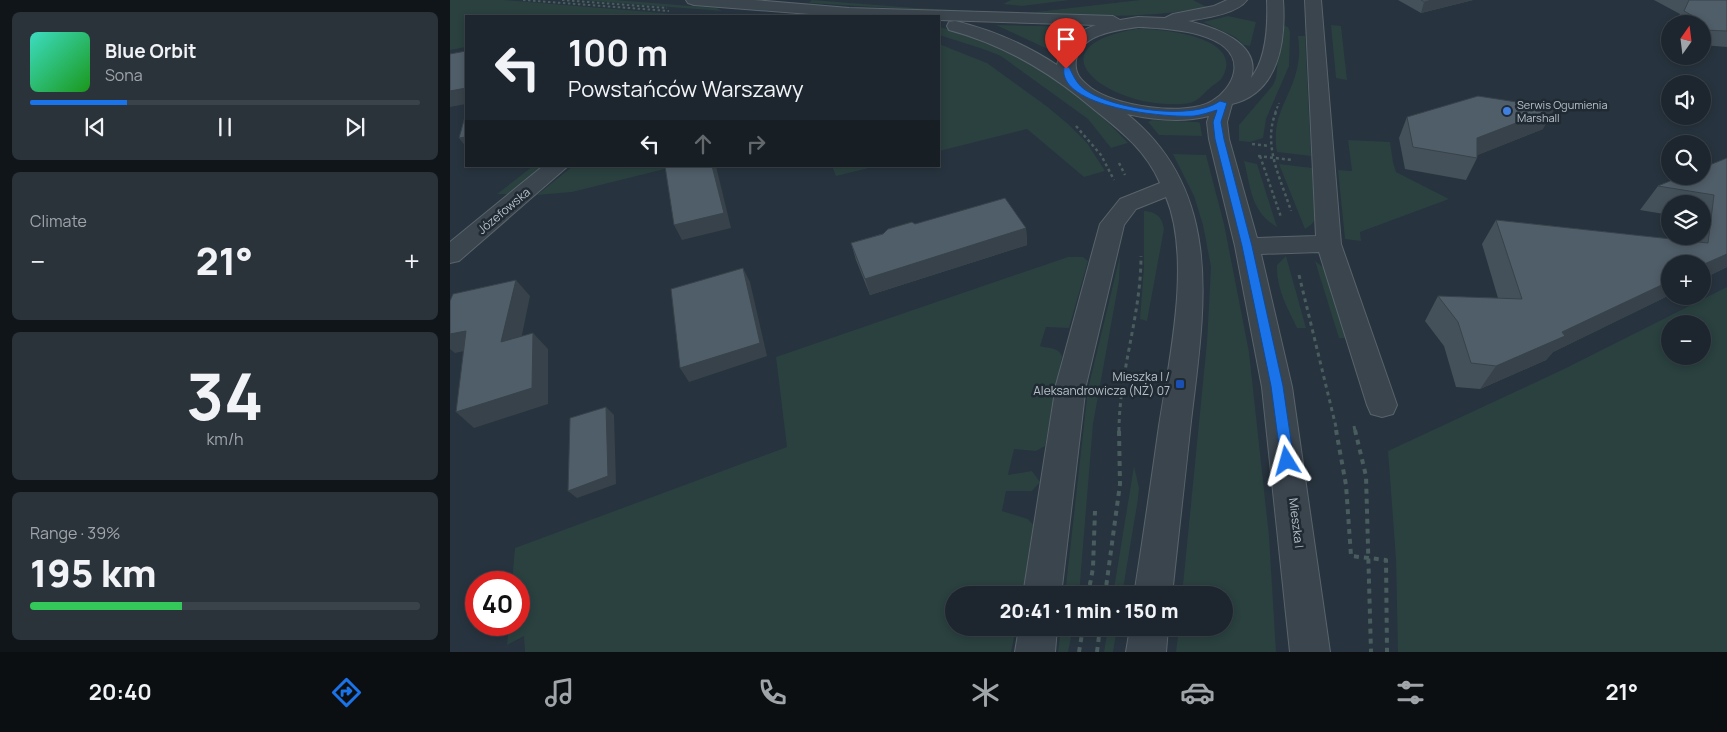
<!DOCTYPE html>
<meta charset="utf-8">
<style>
body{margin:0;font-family:Manrope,sans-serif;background:#2a323a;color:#f1f3f6;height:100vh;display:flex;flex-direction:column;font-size:19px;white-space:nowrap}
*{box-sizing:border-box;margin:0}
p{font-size:16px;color:#a0a5aa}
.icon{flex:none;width:28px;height:28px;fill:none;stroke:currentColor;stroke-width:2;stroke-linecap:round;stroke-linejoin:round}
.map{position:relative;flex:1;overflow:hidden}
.sheet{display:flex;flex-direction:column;gap:12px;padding:12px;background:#101519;width:450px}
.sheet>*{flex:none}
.banner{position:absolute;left:15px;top:15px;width:475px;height:152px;border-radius:0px;box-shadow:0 2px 8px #0003,0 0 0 1px #3b434a;background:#1d262e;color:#f1f3f6;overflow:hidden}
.needle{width:32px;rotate:14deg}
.tools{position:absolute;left:1211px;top:15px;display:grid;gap:10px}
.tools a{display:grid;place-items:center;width:50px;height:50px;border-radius:50%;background:#1d262e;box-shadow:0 2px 8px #0003,0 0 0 1px #3b434a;font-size:25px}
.speed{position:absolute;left:15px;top:571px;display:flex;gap:10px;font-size:25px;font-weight:700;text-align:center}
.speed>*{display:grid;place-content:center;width:65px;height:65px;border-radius:50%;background:#1d262e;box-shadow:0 2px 8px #0003,0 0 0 1px #3b434a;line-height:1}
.speed .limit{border:8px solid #d22;background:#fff;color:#111}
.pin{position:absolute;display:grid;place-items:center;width:42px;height:42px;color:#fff;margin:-51px -21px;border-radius:50% 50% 50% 0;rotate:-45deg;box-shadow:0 0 5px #0007}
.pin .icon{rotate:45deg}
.me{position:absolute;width:55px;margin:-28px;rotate:352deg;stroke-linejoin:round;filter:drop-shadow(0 0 4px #0008)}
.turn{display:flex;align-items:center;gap:18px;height:105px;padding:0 20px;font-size:22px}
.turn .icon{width:65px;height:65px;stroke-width:2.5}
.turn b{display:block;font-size:35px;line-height:42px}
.lanes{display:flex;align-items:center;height:48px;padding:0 20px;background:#0003;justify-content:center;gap:25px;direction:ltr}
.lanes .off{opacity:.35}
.big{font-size:38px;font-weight:800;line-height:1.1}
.sheet .widget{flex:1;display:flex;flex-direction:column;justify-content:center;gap:8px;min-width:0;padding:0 18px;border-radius:8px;background:#2a323a}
.sheet .dial{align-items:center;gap:0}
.dial b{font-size:65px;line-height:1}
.song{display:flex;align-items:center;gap:15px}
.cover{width:60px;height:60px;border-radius:8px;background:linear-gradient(135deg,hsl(170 70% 55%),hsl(120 70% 35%))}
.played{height:5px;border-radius:2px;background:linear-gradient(90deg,#1a73e8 25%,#3b434a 25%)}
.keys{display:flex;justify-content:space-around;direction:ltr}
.heat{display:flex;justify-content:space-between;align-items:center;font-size:28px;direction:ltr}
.charge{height:8px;border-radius:4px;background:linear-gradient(90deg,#34c759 39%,#3b434a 0)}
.trip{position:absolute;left:495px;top:586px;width:288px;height:50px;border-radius:25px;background:#1d262e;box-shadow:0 2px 8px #0003,0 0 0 1px #3b434a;font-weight:800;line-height:50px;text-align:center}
.tab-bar{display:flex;height:80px;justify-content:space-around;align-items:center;background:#0c0f12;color:#a0a5aa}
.tab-bar .icon{width:35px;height:35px}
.tab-bar .current{color:#1a73e8}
.tab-bar b{font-size:22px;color:#f1f3f6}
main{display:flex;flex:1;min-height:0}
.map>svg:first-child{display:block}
.green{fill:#2a4140;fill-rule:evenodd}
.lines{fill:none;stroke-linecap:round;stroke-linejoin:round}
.minor-casing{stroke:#59636c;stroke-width:2}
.path-far3{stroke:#495d5e;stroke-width:2;stroke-dasharray:2.5 2.5;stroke-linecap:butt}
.path-far2{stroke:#495d5e;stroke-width:2.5;stroke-dasharray:3 3;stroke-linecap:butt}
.path-far1{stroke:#495d5e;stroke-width:3;stroke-dasharray:4 4;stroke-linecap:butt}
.path{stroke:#495d5e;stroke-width:4;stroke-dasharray:5 5;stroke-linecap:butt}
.minor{fill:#3b454e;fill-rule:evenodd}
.wall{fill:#45515a}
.shaded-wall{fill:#38424a}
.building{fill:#505e69;stroke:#38424a}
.route{fill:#1a73e8;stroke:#114b97}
.shop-dot{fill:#3f7fe0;stroke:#202a33;stroke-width:2}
.transit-dot{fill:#1a4fb4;stroke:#202a33;stroke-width:2}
.labels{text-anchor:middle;stroke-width:5;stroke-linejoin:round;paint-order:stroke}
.far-poi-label{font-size:11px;fill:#b7c0c9;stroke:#202a33;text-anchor:start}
.street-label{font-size:12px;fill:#b7c0c9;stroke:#202a33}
.poi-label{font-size:12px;fill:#b7c0c9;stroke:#202a33;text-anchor:end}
</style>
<main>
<section class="sheet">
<div class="widget">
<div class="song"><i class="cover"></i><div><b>Blue Orbit</b><p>Sona</p></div></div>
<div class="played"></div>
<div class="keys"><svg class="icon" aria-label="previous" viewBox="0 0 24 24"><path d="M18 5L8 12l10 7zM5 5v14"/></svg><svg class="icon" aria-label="pause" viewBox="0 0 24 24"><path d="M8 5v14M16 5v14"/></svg><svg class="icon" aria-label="next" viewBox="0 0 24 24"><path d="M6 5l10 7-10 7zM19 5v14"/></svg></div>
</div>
<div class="widget"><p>Climate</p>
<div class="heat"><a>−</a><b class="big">21°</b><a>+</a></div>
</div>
<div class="widget dial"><b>34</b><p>km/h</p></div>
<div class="widget"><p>Range · 39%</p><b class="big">195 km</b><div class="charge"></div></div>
</section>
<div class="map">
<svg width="1277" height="652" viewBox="0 0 1277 652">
<rect width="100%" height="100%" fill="#27333e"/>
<path class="green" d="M 0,0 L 54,0 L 248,16 L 16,16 L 16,47 L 0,50 Z
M 131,0 L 165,0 L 266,8 L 272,11 Z
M 362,0 L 465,8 L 529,11 L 490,11 L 359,3 Z
M 561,0 L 620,0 L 572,6 L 553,4 Z
M 690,0 L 743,0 L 757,7 C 695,20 632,15 569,14 Z
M 778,16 L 806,22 L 800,46 L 794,45 L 785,37 L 753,22 Z
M 546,25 L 634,27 L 635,28 L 620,36 L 604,52 Z
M 832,25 L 838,27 L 840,32 L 839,66 L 816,119 L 813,138 L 800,142 L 789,141 L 789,125 L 823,85 L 826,78 Z
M 881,25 L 891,26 L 897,80 L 886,78 Z
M 489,27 C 513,33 539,40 561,51 C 600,71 649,111 678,143 L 661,148 L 638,119 L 566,67 L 551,56 L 533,49 L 489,35 Z
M 686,29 C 709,28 797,36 772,78 C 769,82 764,84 761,87 C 755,92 750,99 743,102 C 735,105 725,104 717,104 C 652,102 583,47 686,29 Z
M 848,36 L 855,36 L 861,156 L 827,152 C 820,113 843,97 848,63 C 850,54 849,45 848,36 Z
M 489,44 L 537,63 L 599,108 L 618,124 L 637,143 L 655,171 L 634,177 L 577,129 L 489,151 Z
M 702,120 L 747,122 L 750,123 L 752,136 L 709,135 L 698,122 Z
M 898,140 L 940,142 L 943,162 L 946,172 L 999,199 L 910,232 L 911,241 L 895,239 L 888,170 L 902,171 Z
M 723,154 L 756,155 L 774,224 L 799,352 L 819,536 L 826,652 L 726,652 L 729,628 L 774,628 L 774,595 L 732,595 L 757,342 L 761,267 L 753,225 L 744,196 Z
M 794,161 L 807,164 L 827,227 C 801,212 801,189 794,161 Z
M 829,164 L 862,168 L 865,220 L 861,225 L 855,229 Z
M 83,166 L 96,166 L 62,194 L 47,194 Z
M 123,166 L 227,166 L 122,192 L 87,195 Z
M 382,166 L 427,166 L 386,176 Z
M 694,211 C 707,212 712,217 714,229 L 697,321 L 690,319 L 694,266 Z
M 670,256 L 669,281 L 643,424 L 629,595 L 615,595 L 638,389 Z
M 836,256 L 856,328 L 847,328 C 837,307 826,288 827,265 Z
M 618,257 L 633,257 L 638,261 L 619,328 L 596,327 L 590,346 C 599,349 608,347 612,356 L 595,446 L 586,451 L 564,449 L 558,475 L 582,471 L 590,482 L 582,491 L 556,491 L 552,511 L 578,519 L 585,527 L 572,595 L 504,595 L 504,628 L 566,628 L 561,652 L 75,652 L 74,636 L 57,645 L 59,625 L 69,625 L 69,582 L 62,582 L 65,548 L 337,447 L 326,357 Z
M 865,261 L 874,268 L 896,338 L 889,338 Z
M 1277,287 L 1277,652 L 948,652 L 946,559 L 938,451 L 1114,369 ZM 1220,324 L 1252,324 L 1252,356 L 1220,356 Z
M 684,466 L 689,488 L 688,499 L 672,595 L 663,595 Z
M 611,628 L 623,628 L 618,652 L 608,652 Z
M 658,628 L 667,628 L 663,652 L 654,652 Z"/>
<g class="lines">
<defs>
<path id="minor" d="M 236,0 L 304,0 L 399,8 L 663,16 L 670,20 L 688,17 L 715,18 L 723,14 L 764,6 L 777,0 L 797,0 C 787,14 755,18 738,21 C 764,27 812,43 801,78 C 817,58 818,25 817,0 L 833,0 C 836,41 829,93 782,104 L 777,122 L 779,139 L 807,238 L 866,236 L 855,0 L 871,0 L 891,244 L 947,405 L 943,414 L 932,417 L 921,414 L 917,405 L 869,252 L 811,254 L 842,387 L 880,652 L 840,652 L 812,387 L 785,246 L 759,139 L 757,122 L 759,116 C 732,123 704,120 677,114 C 776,193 754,311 741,421 C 735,479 728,537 722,595 L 684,595 C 693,539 701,482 709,426 C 719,361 742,259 716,197 L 686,209 L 674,225 L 636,385 L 611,595 L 573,595 L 606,385 L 650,224 L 670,199 L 710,183 C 693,144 661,124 630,98 C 591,67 548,43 499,30 L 497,26 L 499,22 L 505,21 C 542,30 575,44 607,65 C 611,43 626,32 646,25 L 489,20 L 489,16 L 385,16 L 244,5 L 238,3 ZM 688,27 C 713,28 791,31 784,72 C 782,84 772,95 762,101 C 735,117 665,106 641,88 C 631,80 624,74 626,60 C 630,34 667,30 688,27 Z
M 93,166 L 118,166 L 9,261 L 0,263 L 0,242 Z
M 569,628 L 607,628 L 605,652 L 565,652 Z
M 680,628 L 718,628 L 716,652 L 676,652 Z"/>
</defs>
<use href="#minor" class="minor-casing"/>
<path class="path-far3" d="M 73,0 L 219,11
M 112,0 L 217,8
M 825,113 L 829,103"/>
<path class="path-far2" d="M 826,112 C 812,145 831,179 841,211
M 626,126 L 651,155 L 664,180
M 802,144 L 820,146
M 808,156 L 842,160
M 810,156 L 831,217
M 669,163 L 675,175"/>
<path class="path-far1" d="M 849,275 L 887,431
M 904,426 L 905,431
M 669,431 C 669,372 691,316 691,256"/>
<path class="path" d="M 886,430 L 896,485 L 901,556 L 936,560 L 937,652
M 905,430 L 916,476 L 921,652
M 638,595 L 643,568 L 645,511
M 655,595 L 670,484 L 669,430
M 629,652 L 633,628
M 647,652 L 650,628"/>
<use href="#minor" class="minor"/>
</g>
<path class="wall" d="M 948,0 L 1023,0 L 971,13 Z
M 1204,0 L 1277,0 L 1277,47 L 1252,45 L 1252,24 L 1225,24 L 1230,14 Z
M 957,117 L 1093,129 L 1027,155 L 1027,158 L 1016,180 L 955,169 L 949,138 Z
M 1277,158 L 1277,267 L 1103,352 L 1096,360 L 1030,389 L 1006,387 L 994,346 L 975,321 L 988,296 L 1048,298 L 1032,244 L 1046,220 L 1240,241 L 1241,236 L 1252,236 L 1252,204 L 1220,204 L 1220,215 L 1190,210 L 1208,186 Z
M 465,224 L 576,228 L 577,245 L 420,295 L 406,260 L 401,243 Z"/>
<path class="shaded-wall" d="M 982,0 L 1023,0 L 971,13 L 974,2 Z
M 16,88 L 16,104 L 0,107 L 0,91 Z
M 1105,108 L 1093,129 L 1023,157 L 1027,138 Z
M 16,137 L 16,147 L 9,138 Z
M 262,166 L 266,166 L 281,228 L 232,240 L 224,225 Z
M 576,228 L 577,245 L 420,295 L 415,279 Z
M 1277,254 L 1277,267 L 1252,279 L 1252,265 Z
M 293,268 L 300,282 L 317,356 L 239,382 L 230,368 Z
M 66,280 L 80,296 L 67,359 L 51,342 Z
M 1220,281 L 1220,295 L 1103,352 L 1096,360 L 1030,389 L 1046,366 L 1112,332 Z
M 16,331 L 33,347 L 5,353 L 0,349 L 0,334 Z
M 83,333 L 98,349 L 98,404 L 24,428 L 6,412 Z
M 156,407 L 164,415 L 166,484 L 127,498 L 118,491 Z"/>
<path class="building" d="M 971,0 L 982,0 L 974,2 Z
M 1239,0 L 1277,0 L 1277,31 L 1252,30 L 1252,24 L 1238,24 L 1243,16 L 1234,11 Z
M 16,51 L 16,88 L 0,91 L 0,54 Z
M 1028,96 L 1105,108 L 1027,138 L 1027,158 L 963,147 L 957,117 Z
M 16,113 L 16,137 L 9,138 Z
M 1277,158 L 1277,254 L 1252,265 L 1252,264 L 1220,264 L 1220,281 L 1112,332 L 1115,336 L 1046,366 L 1021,363 L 1008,322 L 988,296 L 1072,299 L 1046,220 L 1258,243 L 1264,195 L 1208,186 L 1232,176 L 1252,176 L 1252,168 Z
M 215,166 L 262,166 L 274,213 L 224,225 Z
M 555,198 L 576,228 L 415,279 L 401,243 L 433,234 L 438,229 L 462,222 L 465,224 Z
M 293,268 L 310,343 L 230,368 L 221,289 Z
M 66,280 L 51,342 L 83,333 L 82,388 L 6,412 L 16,331 L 0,334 L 0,301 L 3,294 Z
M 156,407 L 158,476 L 118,491 L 120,418 Z"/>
<path class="route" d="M 614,67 L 619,67 C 624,77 627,85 637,91 C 664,109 743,121 770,101 L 777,103 L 771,122 L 774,139 L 802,246 L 833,386 L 844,461 L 842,465 L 837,467 L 833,465 L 831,461 L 821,386 L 792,246 L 765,139 L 763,122 L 767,110 C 760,112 752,115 744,116 C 718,118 607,108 614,67 Z"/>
<circle class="shop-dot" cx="1057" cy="111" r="5"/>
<rect class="transit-dot" x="725" y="379" width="10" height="10" rx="2.5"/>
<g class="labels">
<g class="far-poi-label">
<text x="1067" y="109">Serwis Ogumienia<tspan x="1067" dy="13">Marshall</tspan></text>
</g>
<g class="street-label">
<text transform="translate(54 211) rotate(-40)" y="4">Józefowska</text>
<text transform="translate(846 523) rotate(83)" y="4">Mieszka I</text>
</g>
<g class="poi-label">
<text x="720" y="381">Mieszka I /<tspan x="720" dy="14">Aleksandrowicza (NŻ) 07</tspan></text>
</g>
</g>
</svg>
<div class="tools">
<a><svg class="needle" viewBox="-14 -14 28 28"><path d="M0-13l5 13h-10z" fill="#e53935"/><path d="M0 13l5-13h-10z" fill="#a0a5aa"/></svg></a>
<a><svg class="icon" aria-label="sound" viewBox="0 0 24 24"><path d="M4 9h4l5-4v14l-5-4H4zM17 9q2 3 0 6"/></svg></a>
<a><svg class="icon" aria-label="search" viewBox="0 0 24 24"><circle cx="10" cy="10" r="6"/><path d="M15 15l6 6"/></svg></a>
<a><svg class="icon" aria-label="layers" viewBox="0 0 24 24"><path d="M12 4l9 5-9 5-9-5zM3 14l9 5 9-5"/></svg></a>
<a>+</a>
<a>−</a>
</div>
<div class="speed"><div class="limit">40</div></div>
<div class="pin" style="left:616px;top:69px;background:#d93025"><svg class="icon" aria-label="arrive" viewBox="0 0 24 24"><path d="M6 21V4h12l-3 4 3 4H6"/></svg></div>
<svg class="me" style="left:837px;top:461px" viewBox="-20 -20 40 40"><path d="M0-17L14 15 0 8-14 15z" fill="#1a73e8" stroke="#fff" stroke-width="4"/></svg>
<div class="trip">20:41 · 1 min · 150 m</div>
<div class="banner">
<div class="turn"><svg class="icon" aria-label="left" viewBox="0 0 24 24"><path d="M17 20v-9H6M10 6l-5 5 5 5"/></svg><div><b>100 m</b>Powstańców Warszawy</div></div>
<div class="lanes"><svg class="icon" aria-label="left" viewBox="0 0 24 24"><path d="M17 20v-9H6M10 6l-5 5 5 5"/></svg><svg class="icon off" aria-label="ahead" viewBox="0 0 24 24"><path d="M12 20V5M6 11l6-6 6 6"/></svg><svg class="icon off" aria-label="right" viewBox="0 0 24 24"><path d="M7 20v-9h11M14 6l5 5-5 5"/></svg></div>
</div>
</div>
</main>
<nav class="tab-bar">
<b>20:40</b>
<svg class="icon current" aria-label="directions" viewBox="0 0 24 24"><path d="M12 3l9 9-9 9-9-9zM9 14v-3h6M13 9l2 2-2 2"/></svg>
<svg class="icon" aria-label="music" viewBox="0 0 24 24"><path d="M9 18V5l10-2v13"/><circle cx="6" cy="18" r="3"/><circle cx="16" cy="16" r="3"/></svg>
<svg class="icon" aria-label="phone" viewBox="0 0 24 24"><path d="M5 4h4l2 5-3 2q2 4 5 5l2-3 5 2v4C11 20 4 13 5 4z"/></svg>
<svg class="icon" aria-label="climate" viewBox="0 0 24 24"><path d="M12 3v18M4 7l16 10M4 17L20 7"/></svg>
<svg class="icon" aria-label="car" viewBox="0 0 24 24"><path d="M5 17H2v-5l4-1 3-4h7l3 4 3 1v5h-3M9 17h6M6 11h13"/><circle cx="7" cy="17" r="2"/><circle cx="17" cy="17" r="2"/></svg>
<svg class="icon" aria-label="filters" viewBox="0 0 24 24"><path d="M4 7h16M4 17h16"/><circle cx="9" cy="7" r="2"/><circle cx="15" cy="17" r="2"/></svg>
<b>21°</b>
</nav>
